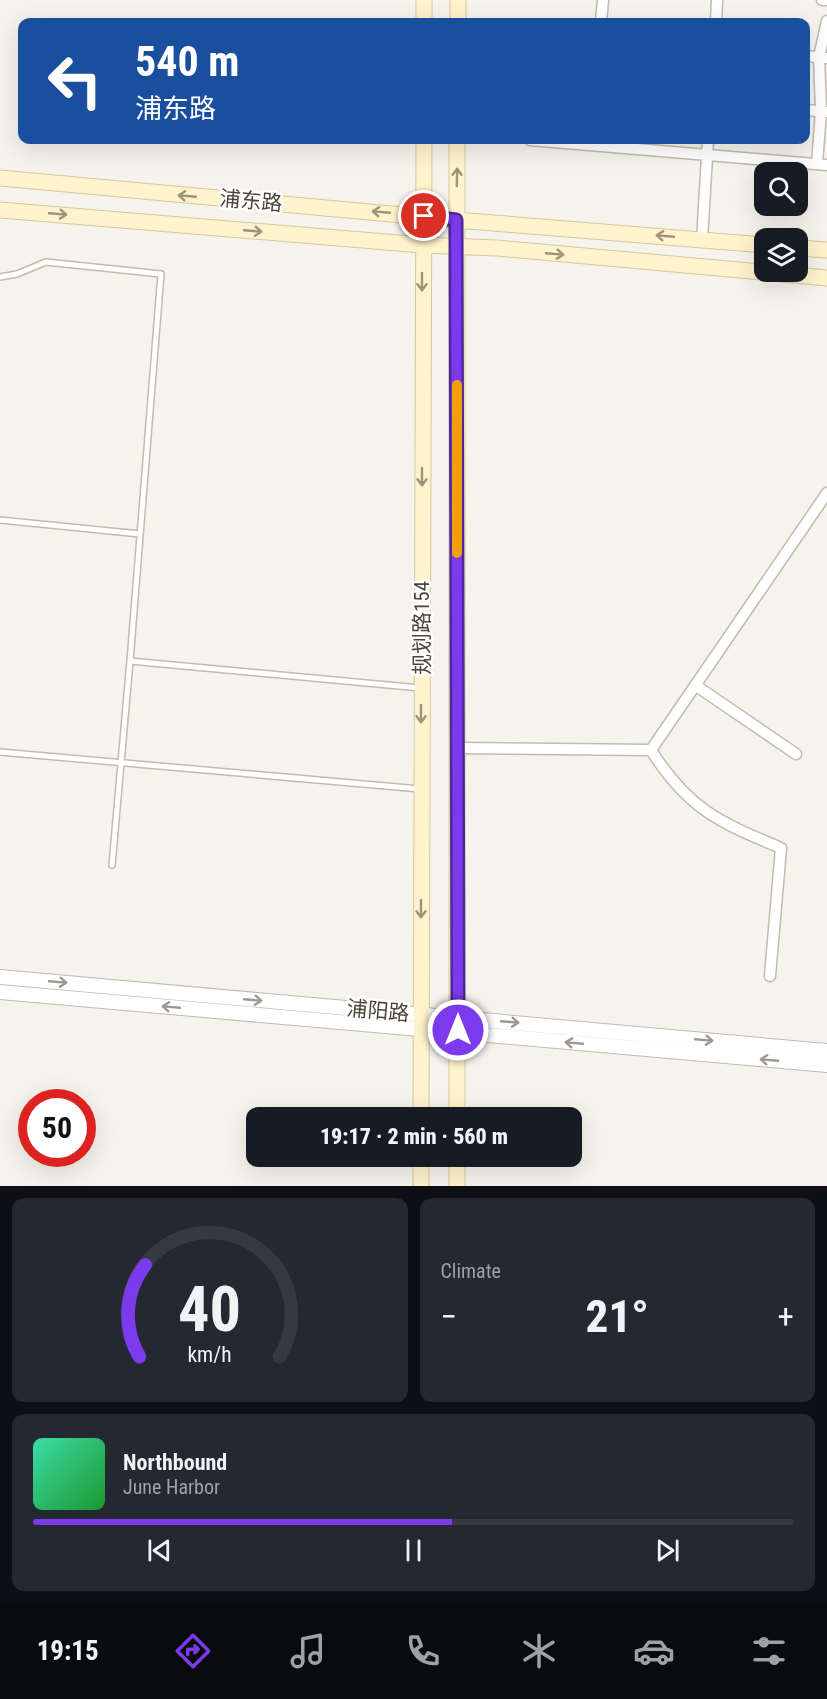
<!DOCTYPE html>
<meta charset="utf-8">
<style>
body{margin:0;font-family:"Roboto Condensed","Noto Sans SC",sans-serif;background:#242831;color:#f1f3f6;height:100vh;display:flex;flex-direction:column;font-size:22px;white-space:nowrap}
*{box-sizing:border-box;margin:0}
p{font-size:20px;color:#9ea1a6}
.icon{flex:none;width:33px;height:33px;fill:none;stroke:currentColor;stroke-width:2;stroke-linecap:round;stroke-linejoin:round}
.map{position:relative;height:1186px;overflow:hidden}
.panel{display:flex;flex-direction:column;gap:12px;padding:12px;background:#0d0f14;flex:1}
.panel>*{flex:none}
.guide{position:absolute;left:18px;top:18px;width:792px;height:126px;border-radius:12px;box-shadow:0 6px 24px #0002;background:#1a4fa0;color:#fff;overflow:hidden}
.buttons{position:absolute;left:754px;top:162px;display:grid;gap:12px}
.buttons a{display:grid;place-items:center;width:54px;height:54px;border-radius:12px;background:#171b24;box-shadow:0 6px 24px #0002;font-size:30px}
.speed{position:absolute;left:18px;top:1089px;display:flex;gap:12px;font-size:30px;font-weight:700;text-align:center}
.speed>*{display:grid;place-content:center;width:78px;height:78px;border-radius:50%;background:#171b24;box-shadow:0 6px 24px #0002;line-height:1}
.speed .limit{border:9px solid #d22;background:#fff;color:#111}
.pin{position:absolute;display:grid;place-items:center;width:51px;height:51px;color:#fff;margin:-26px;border:3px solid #fff;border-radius:50%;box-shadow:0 2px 6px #0007}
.me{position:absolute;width:66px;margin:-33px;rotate:0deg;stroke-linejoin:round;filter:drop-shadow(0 0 4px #0008)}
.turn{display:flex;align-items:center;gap:21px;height:126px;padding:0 18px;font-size:27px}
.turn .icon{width:78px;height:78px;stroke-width:2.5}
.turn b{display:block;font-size:42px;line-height:51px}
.big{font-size:45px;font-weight:800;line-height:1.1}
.panel .widget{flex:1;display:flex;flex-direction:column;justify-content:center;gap:9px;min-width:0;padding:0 21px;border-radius:12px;background:#242831}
.panel .dial{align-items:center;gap:0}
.dial svg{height:156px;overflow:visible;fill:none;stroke:#363941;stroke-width:7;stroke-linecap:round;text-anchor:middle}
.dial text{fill:#f1f3f6;stroke:none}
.song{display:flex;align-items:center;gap:18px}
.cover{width:72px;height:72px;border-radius:9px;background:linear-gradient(135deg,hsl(160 70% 55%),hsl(130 70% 35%))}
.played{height:6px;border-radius:3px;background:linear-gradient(90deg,#7c3aed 55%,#363941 55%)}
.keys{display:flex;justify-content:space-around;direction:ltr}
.heat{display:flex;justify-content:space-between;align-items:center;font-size:33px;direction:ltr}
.panel .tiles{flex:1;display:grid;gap:12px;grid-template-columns:1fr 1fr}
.widget:last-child{grid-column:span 2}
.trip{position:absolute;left:246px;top:1107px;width:336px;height:60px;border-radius:12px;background:#171b24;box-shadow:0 6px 24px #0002;font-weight:800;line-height:60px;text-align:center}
.tab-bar{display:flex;height:96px;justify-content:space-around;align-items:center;background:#090b0e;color:#9ea1a6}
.tab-bar .icon{width:42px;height:42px}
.tab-bar .current{color:#7c3aed}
.tab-bar b{font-size:27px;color:#f1f3f6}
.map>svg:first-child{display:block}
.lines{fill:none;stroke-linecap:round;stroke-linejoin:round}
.service-casing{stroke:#c2bbae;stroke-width:8}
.minor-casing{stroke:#c2bbae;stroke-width:13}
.tertiary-casing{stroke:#c2bbae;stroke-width:16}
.secondary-casing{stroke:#d6c79b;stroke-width:17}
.service{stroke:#fff;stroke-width:5}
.minor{stroke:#fff;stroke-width:10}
.tertiary{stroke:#fff;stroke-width:14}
.secondary{stroke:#fff3cd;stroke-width:15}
.oneway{stroke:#9c937c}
.oneway2{stroke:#9c9892}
.route-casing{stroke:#51269a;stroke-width:15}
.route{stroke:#7c3aed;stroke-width:10}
.slow{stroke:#f59e0b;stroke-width:10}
.labels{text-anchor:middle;stroke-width:5;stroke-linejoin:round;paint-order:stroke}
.street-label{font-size:21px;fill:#4b4439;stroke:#fff}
</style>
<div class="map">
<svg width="827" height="1186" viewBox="0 0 827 1186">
<rect width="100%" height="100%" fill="#f6f3ec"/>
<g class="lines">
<defs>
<path id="service" d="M 0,277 L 17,274 L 46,262 L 161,274 L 130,661
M 0,520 L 140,534
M 0,752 L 420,789
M 112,865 L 130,661 L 420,688"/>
<path id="minor" d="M 822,0 L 827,0
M 601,22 L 603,0
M 716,22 L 717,0
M 806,56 L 827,58
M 806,110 L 826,112
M 530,140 L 827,165
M 817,164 L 821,111 L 819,57 L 827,21
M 702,240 L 708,140
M 695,685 L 796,754
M 457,748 L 651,750 L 827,493
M 651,750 C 688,809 719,822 781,848 L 770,976"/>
<path id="tertiary" d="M 0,977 L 827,1051
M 0,992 L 827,1065"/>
<path id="secondary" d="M 424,22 L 424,0
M 458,22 L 458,0
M 457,140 L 457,1118
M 0,178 L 456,220 L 765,245
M 0,210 L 422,245 L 497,248 L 827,278
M 798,248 L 827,250
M 421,1118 L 424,140
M 421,1156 L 421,1186
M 457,1186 L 457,1156"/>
</defs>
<use href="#service" class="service-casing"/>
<use href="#minor" class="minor-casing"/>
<use href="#tertiary" class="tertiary-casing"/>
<use href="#secondary" class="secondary-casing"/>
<use href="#service" class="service"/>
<use href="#minor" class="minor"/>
<use href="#tertiary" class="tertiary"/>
<use href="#secondary" class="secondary"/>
</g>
<defs><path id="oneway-shaft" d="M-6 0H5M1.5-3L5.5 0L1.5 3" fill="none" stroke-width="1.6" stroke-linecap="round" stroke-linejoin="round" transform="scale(1.5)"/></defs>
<g class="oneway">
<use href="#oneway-shaft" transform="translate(457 177) rotate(-89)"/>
<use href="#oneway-shaft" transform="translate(187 196) rotate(-175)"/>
<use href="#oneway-shaft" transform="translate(381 212) rotate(-175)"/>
<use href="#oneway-shaft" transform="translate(58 214) rotate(5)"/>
<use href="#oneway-shaft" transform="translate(253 231) rotate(5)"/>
<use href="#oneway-shaft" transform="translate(665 236) rotate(-175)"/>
<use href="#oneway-shaft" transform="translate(555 254) rotate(5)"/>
<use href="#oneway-shaft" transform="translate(422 282) rotate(90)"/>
<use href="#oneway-shaft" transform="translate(422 477) rotate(90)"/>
<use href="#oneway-shaft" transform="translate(421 714) rotate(90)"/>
<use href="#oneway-shaft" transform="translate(421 909) rotate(90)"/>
</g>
<g class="oneway2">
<use href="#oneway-shaft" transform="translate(58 982) rotate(5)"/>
<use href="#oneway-shaft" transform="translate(253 1000) rotate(5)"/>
<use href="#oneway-shaft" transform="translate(171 1007) rotate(-175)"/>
<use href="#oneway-shaft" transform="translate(510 1022) rotate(5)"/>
<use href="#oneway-shaft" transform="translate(704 1040) rotate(5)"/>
<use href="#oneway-shaft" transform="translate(574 1043) rotate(-175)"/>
<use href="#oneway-shaft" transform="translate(769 1060) rotate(-175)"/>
</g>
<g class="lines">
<defs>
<path id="route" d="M 424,216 L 456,220 L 458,1030"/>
</defs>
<use href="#route" class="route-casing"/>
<use href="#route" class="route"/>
<path class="slow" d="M 457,385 L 457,553"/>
</g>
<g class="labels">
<g class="street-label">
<text transform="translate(251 201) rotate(5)" y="7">浦东路</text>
<text transform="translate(422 628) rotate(-90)" y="7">规划路154</text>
<text transform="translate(378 1011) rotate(5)" y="7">浦阳路</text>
</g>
</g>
</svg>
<div class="buttons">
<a><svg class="icon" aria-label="search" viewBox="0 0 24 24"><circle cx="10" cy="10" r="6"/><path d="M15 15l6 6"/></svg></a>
<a><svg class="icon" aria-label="layers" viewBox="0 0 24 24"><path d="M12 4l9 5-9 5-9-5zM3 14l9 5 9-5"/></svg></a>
</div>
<div class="speed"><div class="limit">50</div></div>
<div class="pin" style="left:424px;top:216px;background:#d93025"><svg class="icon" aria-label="arrive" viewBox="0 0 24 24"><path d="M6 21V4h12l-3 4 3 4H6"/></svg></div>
<svg class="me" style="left:458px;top:1030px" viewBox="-20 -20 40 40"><circle r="17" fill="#7c3aed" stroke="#fff" stroke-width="3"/><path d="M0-11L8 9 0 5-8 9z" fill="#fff"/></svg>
<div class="trip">19:17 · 2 min · 560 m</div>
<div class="guide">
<div class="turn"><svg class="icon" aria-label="left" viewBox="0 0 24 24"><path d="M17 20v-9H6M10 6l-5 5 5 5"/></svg><div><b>540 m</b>浦东路</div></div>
</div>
</div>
<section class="panel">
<div class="tiles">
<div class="widget dial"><svg viewBox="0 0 100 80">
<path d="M14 69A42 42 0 1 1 86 69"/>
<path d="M14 69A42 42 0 0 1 17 22" stroke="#7c3aed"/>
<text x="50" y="56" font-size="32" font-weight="700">40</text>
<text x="50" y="72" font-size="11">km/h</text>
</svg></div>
<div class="widget"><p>Climate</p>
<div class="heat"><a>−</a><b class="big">21°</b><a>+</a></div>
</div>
<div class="widget">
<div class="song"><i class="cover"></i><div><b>Northbound</b><p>June Harbor</p></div></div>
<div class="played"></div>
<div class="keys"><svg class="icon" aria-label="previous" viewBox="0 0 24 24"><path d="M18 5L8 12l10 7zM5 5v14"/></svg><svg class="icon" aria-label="pause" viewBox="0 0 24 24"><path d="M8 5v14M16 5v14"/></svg><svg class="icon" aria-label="next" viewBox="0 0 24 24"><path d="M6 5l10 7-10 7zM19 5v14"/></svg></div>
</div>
</div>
</section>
<nav class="tab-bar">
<b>19:15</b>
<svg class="icon current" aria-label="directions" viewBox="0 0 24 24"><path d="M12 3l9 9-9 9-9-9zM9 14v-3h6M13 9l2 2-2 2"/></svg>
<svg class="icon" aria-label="music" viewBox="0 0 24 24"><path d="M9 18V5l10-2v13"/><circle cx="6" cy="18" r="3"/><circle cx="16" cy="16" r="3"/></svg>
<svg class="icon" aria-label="phone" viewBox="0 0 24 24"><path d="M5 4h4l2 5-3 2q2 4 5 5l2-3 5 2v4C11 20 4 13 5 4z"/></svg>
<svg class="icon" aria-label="climate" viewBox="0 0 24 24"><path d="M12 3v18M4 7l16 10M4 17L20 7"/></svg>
<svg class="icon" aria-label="car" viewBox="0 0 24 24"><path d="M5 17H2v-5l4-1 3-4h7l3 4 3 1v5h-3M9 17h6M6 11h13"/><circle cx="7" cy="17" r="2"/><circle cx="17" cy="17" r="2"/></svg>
<svg class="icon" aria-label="filters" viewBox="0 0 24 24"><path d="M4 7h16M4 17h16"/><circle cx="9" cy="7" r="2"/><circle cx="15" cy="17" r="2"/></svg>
</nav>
